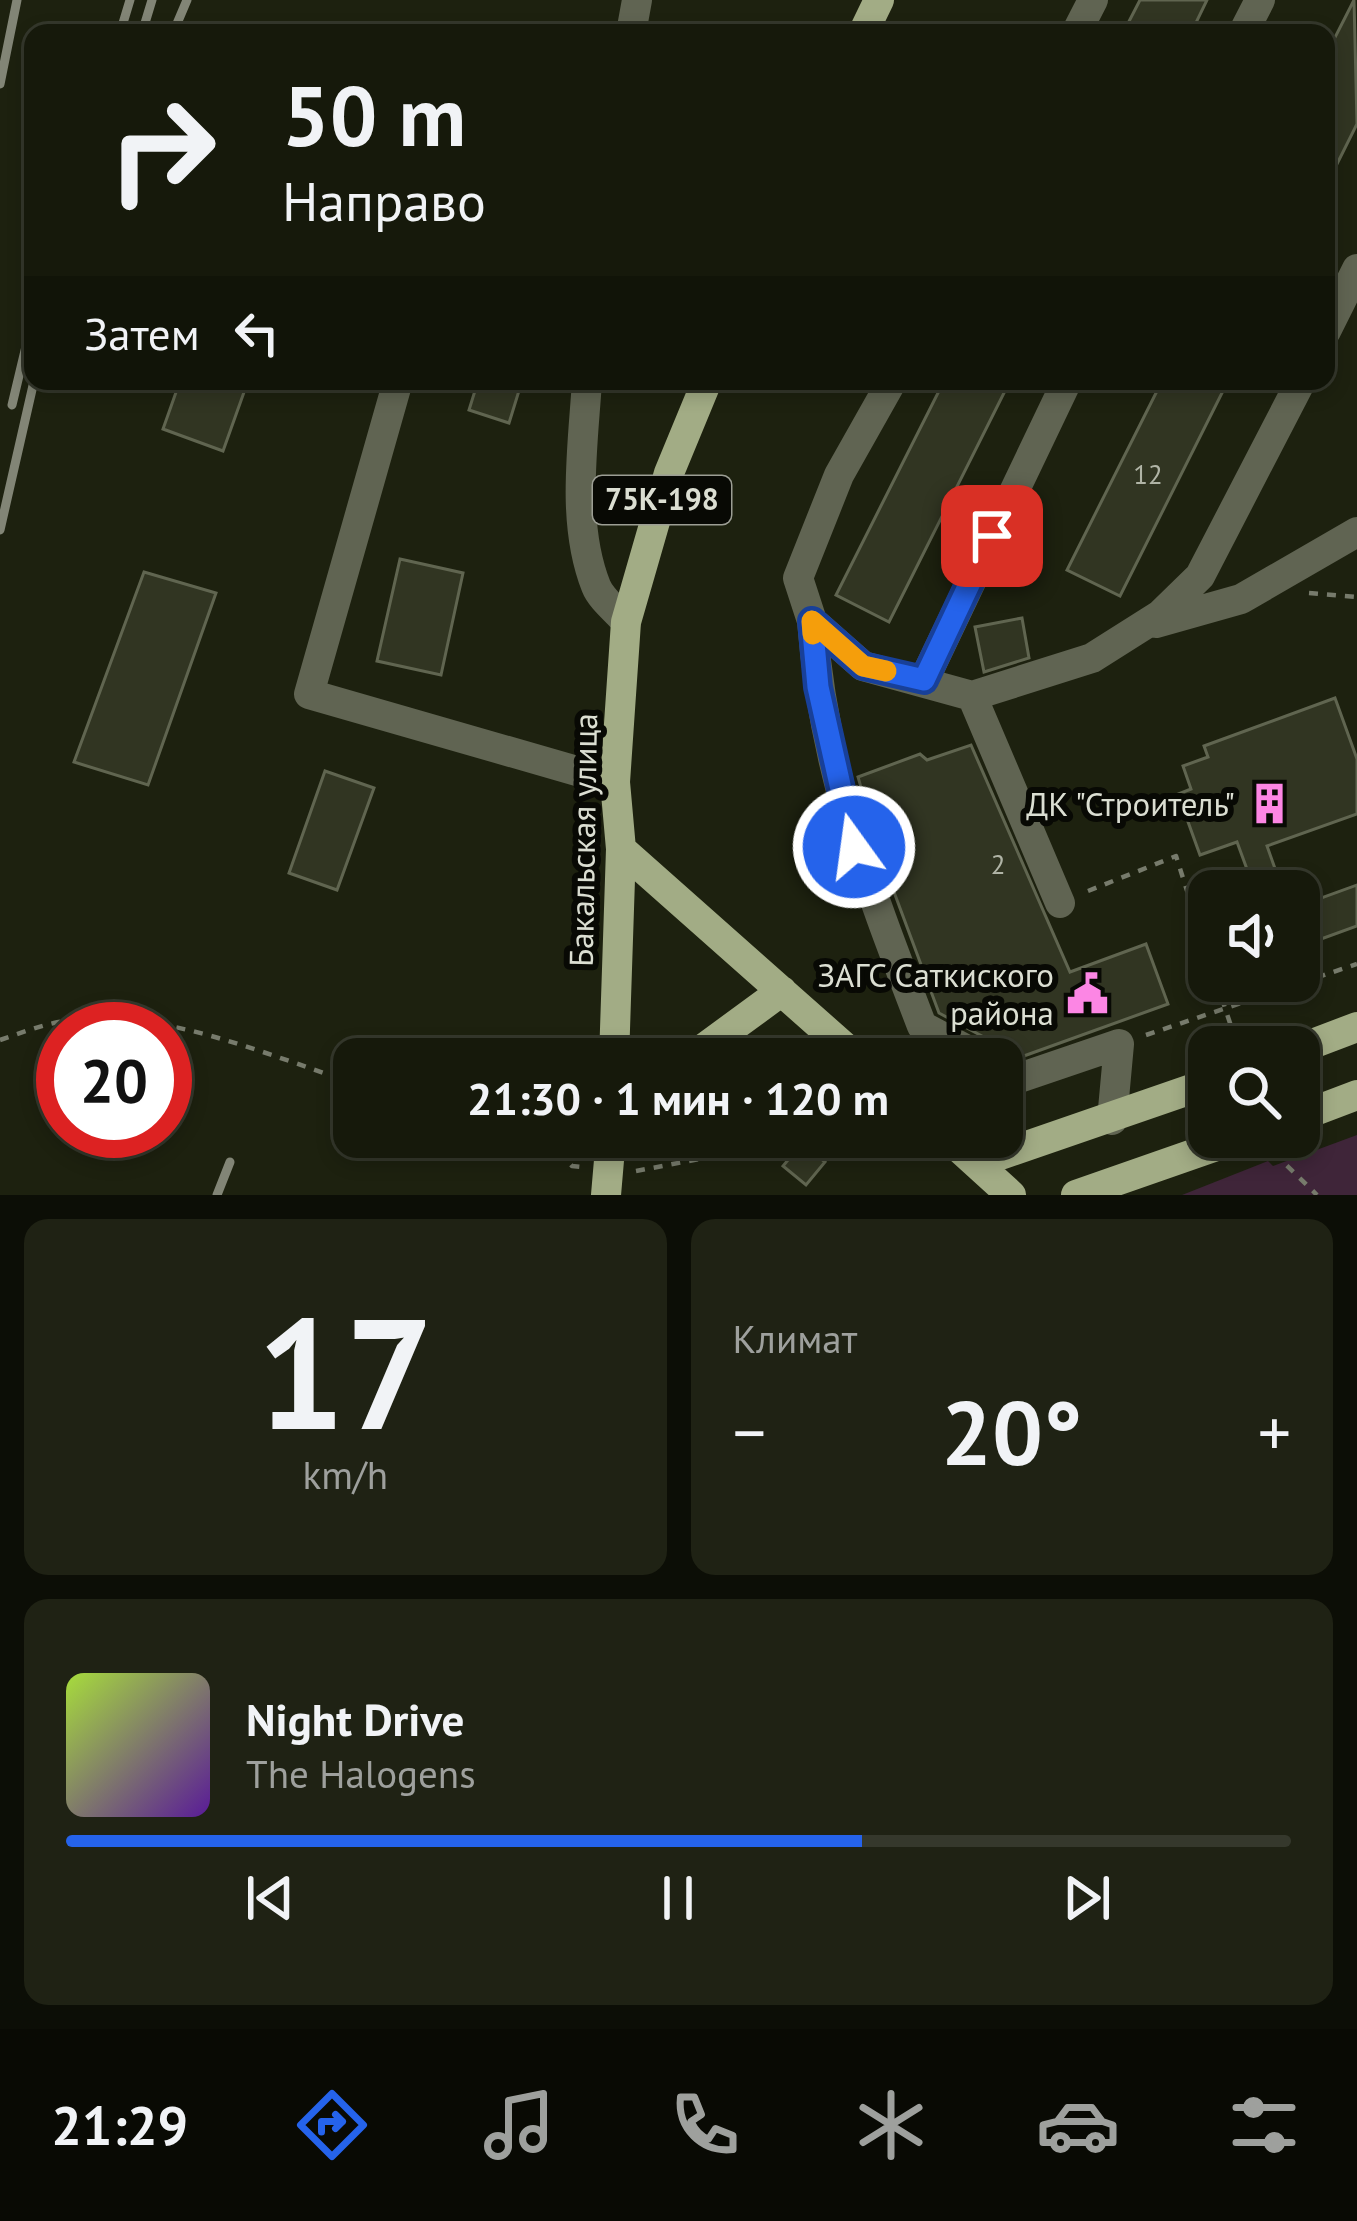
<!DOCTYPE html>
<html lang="ru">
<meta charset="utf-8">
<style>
body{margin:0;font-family:"PT Sans",sans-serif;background:#1f2214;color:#f1f3f6;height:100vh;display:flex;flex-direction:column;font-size:45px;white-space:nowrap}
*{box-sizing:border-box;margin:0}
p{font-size:39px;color:#9ea09d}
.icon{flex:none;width:66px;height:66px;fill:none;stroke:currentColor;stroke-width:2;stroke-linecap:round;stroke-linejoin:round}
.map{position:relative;height:1195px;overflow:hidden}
.panel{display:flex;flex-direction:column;gap:24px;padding:24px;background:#0c0e06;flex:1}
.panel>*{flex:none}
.top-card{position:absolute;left:24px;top:24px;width:1311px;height:366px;border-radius:24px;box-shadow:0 6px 18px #0003,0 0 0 3px #35382c;background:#16190b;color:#f1f3f6;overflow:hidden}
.buttons{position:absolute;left:1188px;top:870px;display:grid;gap:24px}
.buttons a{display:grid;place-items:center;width:132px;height:132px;border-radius:24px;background:#16190b;box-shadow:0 6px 18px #0003,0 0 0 3px #35382c;font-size:60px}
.speed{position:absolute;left:36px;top:1002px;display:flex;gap:24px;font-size:60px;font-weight:700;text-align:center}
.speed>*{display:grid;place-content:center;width:156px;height:156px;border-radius:50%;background:#16190b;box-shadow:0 6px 18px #0003,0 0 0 3px #35382c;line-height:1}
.speed .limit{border:18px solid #d22;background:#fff;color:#111}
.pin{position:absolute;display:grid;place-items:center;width:102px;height:102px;color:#fff;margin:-51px;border-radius:24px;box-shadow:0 6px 18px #0006}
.me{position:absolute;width:132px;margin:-66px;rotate:346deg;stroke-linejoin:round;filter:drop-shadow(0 0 9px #0008)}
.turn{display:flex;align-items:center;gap:42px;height:252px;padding:0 60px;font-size:54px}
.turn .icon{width:156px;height:156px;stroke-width:2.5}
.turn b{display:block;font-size:84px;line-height:102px}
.then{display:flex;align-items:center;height:114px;padding:0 60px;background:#0003;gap:24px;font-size:45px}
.big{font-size:90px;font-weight:700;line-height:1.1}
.panel .card{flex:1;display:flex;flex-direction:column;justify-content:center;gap:18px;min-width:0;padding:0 42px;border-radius:24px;background:#1f2214}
.panel .dial{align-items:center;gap:0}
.dial b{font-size:156px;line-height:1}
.song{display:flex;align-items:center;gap:36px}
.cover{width:144px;height:144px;border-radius:18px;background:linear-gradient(135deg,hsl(80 70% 55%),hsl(270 70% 35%))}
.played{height:12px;border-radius:6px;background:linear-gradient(90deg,#2563eb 65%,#35382c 65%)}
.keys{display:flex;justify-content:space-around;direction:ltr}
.heat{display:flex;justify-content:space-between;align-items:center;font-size:66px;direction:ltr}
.panel .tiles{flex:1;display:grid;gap:24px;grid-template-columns:1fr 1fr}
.card:last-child{grid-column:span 2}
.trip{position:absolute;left:333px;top:1038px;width:690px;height:120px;border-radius:24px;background:#16190b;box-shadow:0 6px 18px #0003,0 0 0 3px #35382c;font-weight:700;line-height:120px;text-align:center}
.tab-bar{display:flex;height:192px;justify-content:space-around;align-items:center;background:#090a04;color:#9ea09d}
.tab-bar .icon{width:84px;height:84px}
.tab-bar .on{color:#2563eb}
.tab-bar b{font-size:54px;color:#f1f3f6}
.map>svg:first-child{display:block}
.green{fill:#3f2539}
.building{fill:#313522;stroke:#606550;stroke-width:3}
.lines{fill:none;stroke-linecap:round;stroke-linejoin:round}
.path{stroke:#777b6c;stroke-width:4.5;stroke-dasharray:9 9;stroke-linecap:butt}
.minor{stroke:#606452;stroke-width:30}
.major{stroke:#a2ac85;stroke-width:30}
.rail{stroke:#828576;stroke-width:9}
.route-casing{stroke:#184099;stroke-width:30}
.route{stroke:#2563eb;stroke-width:21}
.slow{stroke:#f59e0b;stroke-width:21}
.labels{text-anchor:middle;stroke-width:12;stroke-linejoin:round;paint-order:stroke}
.number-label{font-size:27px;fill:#b0b4a6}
.shield{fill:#080904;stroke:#9c9e94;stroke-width:3}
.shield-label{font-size:30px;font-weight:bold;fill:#dbded2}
.poi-label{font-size:33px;fill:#dbded2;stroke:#080904;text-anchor:end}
.street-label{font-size:33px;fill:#dbded2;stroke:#080904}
</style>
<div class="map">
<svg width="1357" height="1195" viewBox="0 0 1357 1195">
<rect width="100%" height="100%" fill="#1d210f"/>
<path class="green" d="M 1357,1135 L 1357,1195 L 1182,1195 L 1268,1161 L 1273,1166 Z"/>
<path class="building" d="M 1140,0 L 1207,0 L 1191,33 L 1123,33 Z
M 1354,0 L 1357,124 L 1326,186 L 1326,55 Z
M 180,381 L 248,381 L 223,451 L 163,429 Z
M 478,381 L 522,381 L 509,423 L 469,410 Z
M 944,381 L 1010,381 L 889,622 L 836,595 Z
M 1162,381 L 1228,381 L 1120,596 L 1067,570 Z
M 400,559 L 463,573 L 441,675 L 377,661 Z
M 144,572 L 216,593 L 148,785 L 74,762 Z
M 1022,618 L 1029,658 L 984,672 L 975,627 Z
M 1335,698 L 1357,759 L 1357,814 L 1267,846 L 1283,891 L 1255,891 L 1237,842 L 1200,855 L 1178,794 L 1191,789 L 1183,766 L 1208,757 L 1204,746 Z
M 971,745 L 1070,972 L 1146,944 L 1168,1004 L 1021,1057 L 939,1013 L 881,857 L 858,777 L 920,754 L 927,760 Z
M 325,771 L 374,788 L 337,890 L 289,873 Z
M 1357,885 L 1357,926 L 1299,947 L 1299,906 Z
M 802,1143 L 825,1162 L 806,1185 L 783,1166 Z"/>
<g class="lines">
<path class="path" d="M 1309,593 L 1357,597
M 1088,891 L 1176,856 L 1209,960
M 1216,981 L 1238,1047
M 1146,1035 L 1357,964
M 0,1040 C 18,1034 36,1027 54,1023 C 151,1003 263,1054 354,1083
M 548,1137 L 572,1166 L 582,1167
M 1267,1153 L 1290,1144
M 1274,1153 L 1317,1195
M 636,1171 L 758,1148 L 780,1137"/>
<path class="minor" d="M 631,33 L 637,0
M 1076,33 L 1093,0
M 1243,33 L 1260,0
M 1326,331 L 1357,269
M 398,381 L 309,694 L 615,782
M 587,381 C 583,446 571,523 596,586 C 601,599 617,611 626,622
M 892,381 L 839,475 L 798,578 L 812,621 L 863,666 L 972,696 L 1092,658 L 1160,615 L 1200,576 L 1301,381
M 812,621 C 824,773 868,885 922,1026 L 984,1059
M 1156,623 L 1241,599 L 1357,532
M 924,680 L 1067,381
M 972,696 L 1060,903
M 1002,1069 L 1019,1078 L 1119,1044 L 1112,1120"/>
<path class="major" d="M 863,33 L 879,0
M 621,849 L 858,1059
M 1299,1049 L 1357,1027
M 614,1059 L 621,849 L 615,782 L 626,622 L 669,473 L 707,381
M 689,1059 L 782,991
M 1299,1117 L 1357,1095
M 947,1137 L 1011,1195
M 977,1163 L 1209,1083
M 606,1195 L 611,1137
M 1076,1195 L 1242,1137"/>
<path class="rail" d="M 120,33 L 130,0
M 142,33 L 152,0
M 173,33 L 187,0
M 0,84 L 17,0
M 12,405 L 33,317
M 0,530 L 34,381
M 217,1195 L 230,1162"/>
</g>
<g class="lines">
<defs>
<path id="route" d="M 854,847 L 818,687 L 812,621 L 863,666 L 924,680 L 992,536"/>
</defs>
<use href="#route" class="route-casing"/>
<use href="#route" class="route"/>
<path class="slow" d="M 813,634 L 812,621 L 863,666 L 886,671"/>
</g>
<defs>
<symbol id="building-bare" viewBox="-9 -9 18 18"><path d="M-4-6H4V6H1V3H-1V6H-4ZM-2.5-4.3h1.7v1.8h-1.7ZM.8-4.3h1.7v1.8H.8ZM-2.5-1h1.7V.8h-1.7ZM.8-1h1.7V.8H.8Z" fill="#fc86e4" stroke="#080904" stroke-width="2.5" paint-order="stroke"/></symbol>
<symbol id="civic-bare" viewBox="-9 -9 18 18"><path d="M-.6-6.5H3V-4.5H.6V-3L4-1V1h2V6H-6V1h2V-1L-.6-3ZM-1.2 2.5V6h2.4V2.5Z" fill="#fc86e4" stroke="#080904" stroke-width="2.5" paint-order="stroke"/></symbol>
</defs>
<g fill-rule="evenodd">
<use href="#building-bare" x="1240" y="774" width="59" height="59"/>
<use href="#civic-bare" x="1058" y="964" width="59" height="59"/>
</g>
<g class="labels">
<g class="number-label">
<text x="1148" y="484">12</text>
<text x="998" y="874">2</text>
</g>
<rect class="shield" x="593" y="476" width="138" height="48" rx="9"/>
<g class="shield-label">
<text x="662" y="510">75К-198</text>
</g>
<g class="poi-label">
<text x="1235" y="816">ДК "Строитель"</text>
<text x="1054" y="987">ЗАГС Саткиского<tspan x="1054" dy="38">района</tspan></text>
</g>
<g class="street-label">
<text transform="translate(583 840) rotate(-89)" y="12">Бакальская улица</text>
</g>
</g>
</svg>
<div class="buttons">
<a><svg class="icon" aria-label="sound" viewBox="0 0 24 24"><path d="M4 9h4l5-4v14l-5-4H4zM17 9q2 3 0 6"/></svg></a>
<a><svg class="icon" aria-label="search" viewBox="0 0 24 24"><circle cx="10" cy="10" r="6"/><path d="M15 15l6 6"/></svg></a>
</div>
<div class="speed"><div class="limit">20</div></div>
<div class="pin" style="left:992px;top:536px;background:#d93025"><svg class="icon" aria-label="arrive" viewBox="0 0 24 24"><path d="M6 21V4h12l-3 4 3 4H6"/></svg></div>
<svg class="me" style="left:854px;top:847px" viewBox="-20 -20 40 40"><circle r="17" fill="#2563eb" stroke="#fff" stroke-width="3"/><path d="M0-11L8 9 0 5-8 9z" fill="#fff"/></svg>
<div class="trip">21:30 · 1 мин · 120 m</div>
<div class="top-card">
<div class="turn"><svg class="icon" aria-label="right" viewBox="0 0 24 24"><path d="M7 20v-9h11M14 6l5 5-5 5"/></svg><div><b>50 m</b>Направо</div></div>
<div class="then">Затем<svg class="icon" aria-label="left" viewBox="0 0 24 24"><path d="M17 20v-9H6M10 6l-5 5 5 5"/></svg></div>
</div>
</div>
<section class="panel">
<div class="tiles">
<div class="card dial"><b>17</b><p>km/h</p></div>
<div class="card"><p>Климат</p>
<div class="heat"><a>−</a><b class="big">20°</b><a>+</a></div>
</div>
<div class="card">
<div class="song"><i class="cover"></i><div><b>Night Drive</b><p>The Halogens</p></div></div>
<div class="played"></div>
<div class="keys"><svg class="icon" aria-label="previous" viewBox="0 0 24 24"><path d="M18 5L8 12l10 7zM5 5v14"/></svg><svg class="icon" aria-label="pause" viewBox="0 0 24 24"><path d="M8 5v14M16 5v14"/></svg><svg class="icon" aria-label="next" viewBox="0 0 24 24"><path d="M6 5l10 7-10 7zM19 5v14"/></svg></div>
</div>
</div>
</section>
<nav class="tab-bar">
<b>21:29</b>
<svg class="icon on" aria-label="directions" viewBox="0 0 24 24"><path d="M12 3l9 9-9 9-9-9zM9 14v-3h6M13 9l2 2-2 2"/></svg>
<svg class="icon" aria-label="music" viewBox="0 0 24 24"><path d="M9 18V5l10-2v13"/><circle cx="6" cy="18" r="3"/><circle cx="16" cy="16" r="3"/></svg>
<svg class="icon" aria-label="phone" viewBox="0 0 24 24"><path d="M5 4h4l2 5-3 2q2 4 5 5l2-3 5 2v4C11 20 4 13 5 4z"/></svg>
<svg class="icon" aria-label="climate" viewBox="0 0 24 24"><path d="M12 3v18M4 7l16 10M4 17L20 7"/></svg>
<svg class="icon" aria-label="car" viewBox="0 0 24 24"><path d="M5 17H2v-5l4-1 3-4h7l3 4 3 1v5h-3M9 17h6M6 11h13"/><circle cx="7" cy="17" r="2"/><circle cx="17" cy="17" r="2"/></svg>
<svg class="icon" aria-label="filters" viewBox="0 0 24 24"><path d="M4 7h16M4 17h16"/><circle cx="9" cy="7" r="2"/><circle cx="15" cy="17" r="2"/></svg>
</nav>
